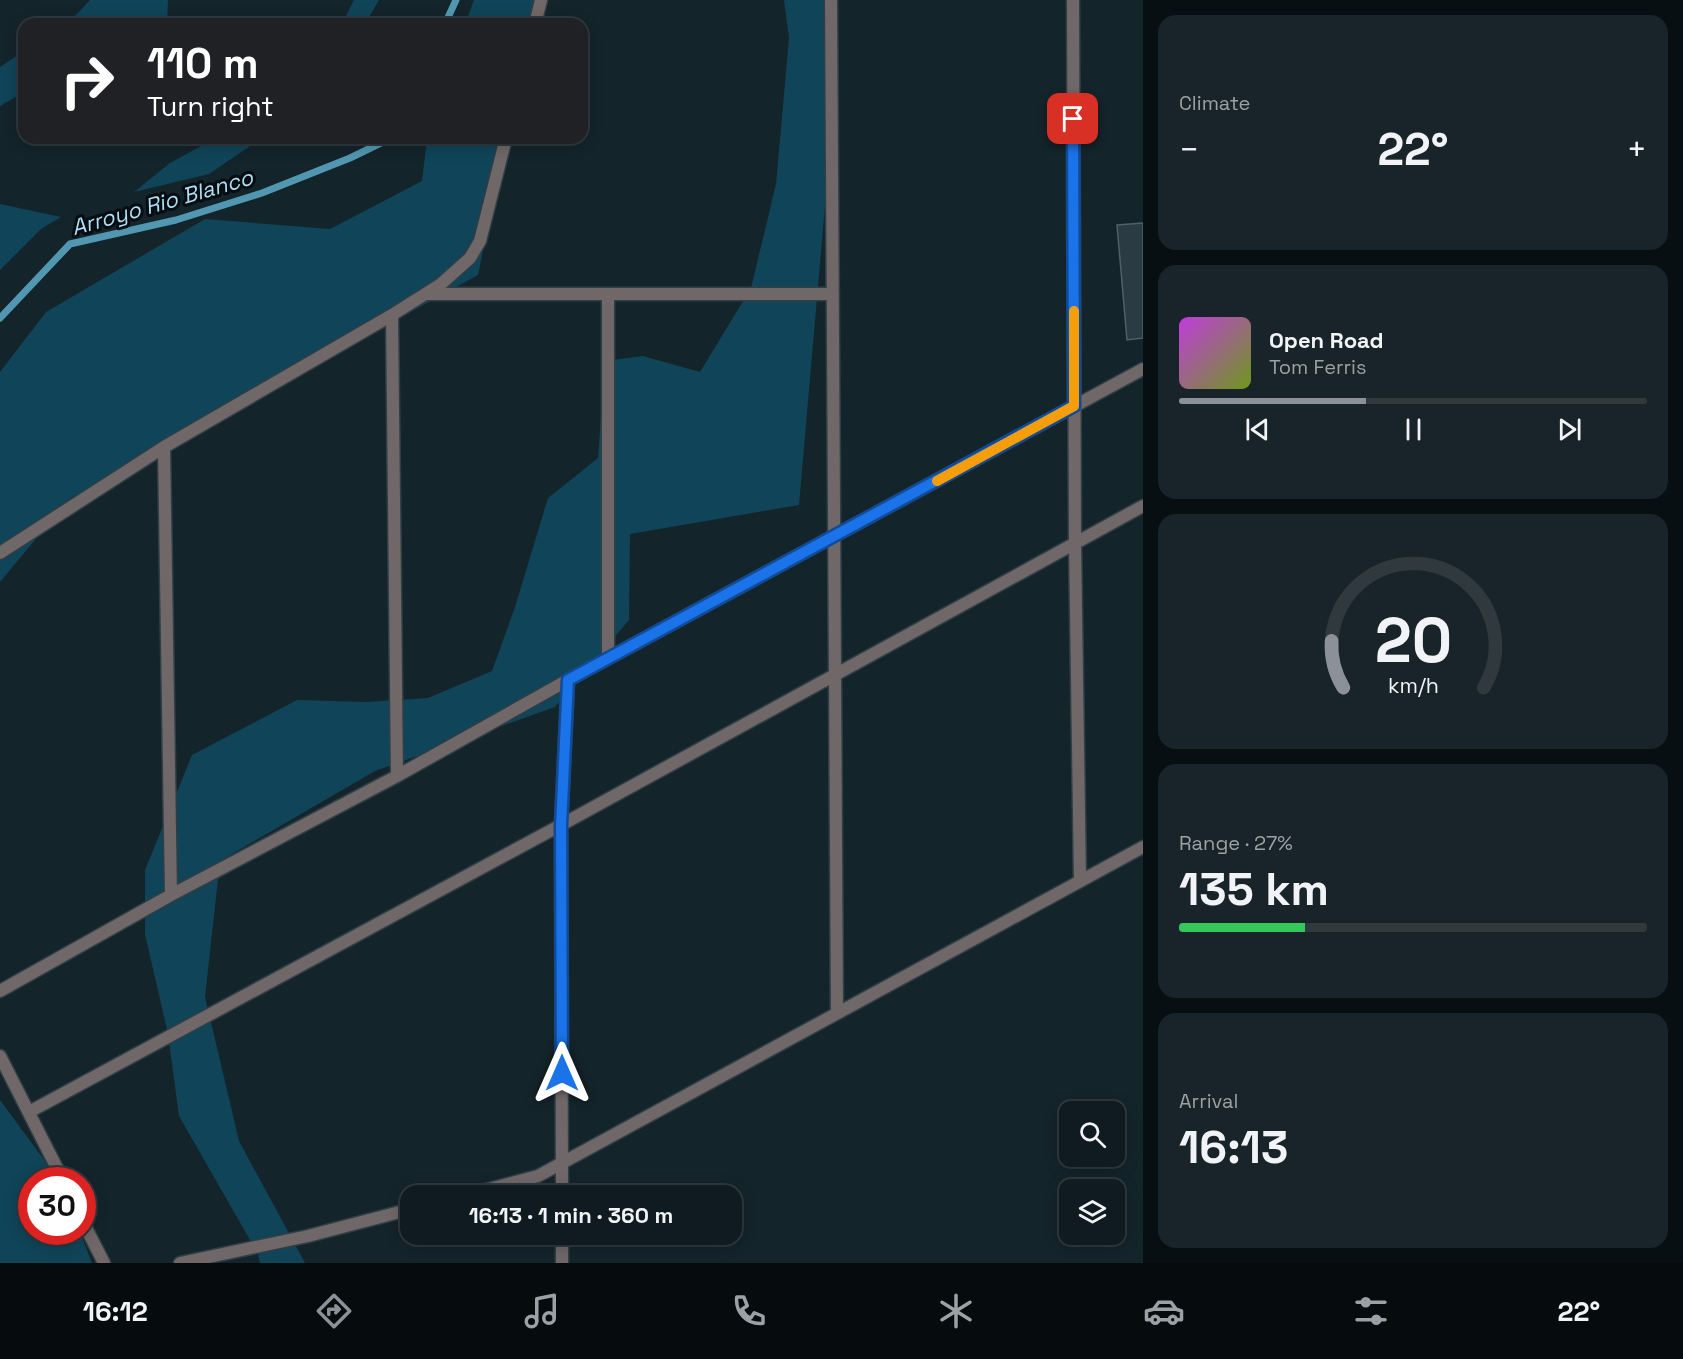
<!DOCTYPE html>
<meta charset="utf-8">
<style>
body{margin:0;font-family:"Space Grotesk",sans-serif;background:#182429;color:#f1f3f6;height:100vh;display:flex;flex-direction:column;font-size:22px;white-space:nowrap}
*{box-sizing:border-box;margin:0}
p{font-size:20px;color:#9ba1a5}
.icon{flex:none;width:33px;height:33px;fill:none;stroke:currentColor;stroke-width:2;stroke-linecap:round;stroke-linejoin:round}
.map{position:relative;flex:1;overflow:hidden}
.panel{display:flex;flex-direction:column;gap:15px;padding:15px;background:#080f12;width:540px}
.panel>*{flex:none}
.banner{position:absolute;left:18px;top:18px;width:570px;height:126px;border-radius:18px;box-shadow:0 3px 15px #0003,0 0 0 2px #2f393e;background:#202124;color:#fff;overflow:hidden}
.tools{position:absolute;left:1059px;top:1101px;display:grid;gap:12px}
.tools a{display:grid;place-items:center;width:66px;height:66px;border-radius:12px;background:#0f1b20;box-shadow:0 3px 15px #0003,0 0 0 2px #2f393e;font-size:30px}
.speed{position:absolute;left:18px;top:1167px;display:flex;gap:12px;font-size:30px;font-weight:700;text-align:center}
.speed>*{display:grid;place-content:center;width:78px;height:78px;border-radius:50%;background:#0f1b20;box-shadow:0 3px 15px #0003,0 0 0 2px #2f393e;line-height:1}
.speed .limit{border:9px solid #d22;background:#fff;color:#111}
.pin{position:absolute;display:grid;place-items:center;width:51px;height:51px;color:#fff;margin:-26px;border-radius:12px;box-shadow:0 3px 9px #0006}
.me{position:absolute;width:66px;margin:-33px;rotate:0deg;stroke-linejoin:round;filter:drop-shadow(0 0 4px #0008)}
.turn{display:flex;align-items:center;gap:21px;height:126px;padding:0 30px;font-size:27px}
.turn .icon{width:78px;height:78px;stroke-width:2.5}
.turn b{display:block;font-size:42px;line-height:51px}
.big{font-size:45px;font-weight:800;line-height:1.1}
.panel .tile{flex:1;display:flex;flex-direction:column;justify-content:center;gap:9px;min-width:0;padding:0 21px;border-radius:18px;background:#182429}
.panel .dial{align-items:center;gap:0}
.dial svg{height:156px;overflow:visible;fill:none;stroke:#2f393e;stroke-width:7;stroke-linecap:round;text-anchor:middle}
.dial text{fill:#f1f3f6;stroke:none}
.song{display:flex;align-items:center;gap:18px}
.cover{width:72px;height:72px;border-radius:9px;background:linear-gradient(135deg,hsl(290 70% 55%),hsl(80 70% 35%))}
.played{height:6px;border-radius:3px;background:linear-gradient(90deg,#8c9099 40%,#2f393e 40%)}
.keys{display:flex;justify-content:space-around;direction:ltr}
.heat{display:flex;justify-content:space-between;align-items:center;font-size:33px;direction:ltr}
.charge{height:9px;border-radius:4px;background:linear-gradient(90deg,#34c759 27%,#2f393e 0)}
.trip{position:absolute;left:400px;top:1185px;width:342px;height:60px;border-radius:18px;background:#0f1b20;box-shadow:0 3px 15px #0003,0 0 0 2px #2f393e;font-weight:800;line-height:60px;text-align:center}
.tabs{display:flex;height:96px;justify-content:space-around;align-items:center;background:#060b0d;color:#9ba1a5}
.tabs .icon{width:42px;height:42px}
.tabs .current{color:#8c9099}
.tabs b{font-size:27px;color:#f1f3f6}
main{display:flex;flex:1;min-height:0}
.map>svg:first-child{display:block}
.green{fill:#104459}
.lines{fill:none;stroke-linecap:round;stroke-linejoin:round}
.stream{stroke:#5297b1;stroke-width:7}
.building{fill:#2b3b43;stroke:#4e6068;stroke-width:1.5}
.street-casing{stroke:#303f46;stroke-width:15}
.street{stroke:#706768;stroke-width:12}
.route-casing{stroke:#114b97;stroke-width:15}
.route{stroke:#1a73e8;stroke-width:10}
.slow{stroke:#f59e0b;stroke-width:10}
.labels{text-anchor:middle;stroke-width:6;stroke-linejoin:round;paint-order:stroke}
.water-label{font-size:22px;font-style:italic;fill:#aedff8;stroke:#060c0f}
</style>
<main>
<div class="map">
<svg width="1143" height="1263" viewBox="0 0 1143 1263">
<rect width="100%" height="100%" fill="#14242b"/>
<path class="green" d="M 90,0 L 168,0 L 167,24 L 63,24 L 77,14 Z
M 354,0 L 379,0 L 365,24 L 342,24 Z
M 474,0 L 534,0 L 529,24 L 465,24 Z
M 784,0 L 832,0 L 834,102 L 799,505 L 630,534 L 629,620 L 555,707 L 375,771 L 220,861 L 205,997 L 239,1141 L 305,1263 L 260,1263 L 258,1254 L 179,1116 L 168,1034 L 145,934 L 145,870 L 192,755 L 297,700 L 367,702 L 428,698 L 492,671 L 515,607 L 548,498 L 598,458 L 605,361 L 643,356 L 700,372 L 751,288 L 776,184 L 789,38 Z
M 24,51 L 24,92 L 0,106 L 0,67 Z
M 216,138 L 262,138 L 209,174 L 134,192 L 170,163 Z
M 427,138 L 506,138 L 478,275 L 69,499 L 0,582 L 0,372 L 46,312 L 205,219 L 330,229 L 422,181 Z
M 0,204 L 61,217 L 41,229 L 0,270 Z
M 0,1100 L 59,1180 L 32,1180 L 32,1232 L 80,1232 L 92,1263 L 0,1263 Z"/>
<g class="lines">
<path class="stream" d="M 445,24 L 456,0
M 0,318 L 70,244 L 176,220 L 262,193 L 350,158 L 387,140 L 388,138"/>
</g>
<path class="building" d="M 1143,223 L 1143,338 L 1127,340 L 1117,225 Z"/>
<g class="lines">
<defs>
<path id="street" d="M 831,0 L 837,1013
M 1073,0 L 1075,543 L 1080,881
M 535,24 L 541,0
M 425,294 L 833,294
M 608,294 L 608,658
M 392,315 L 397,776
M 164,447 L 171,895
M 0,553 L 164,447 L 392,315 L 441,284 L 470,258 L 480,241 L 506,138
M 0,991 L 171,895 L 397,776 L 568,680 L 1143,369
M 0,1056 L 63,1180
M 29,1112 L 561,825 L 1143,506
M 463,1196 L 538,1176 L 1143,847
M 562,1196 L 561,825 L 568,680
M 82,1220 L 104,1263
M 562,1234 L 562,1263
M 180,1263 L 308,1236 L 411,1209"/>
</defs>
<use href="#street" class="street-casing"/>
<use href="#street" class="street"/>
</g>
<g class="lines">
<defs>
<path id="route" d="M 562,1073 L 561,825 L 568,680 L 1074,406 L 1073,119"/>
</defs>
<use href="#route" class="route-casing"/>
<use href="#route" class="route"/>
<path class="slow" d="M 937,481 L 1074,406 L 1074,311"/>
</g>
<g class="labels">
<g class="water-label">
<text transform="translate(162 202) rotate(-16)" y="8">Arroyo Rio Blanco</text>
</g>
</g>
</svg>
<div class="tools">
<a><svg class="icon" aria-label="search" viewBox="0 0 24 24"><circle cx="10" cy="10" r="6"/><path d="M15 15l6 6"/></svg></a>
<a><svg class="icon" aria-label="layers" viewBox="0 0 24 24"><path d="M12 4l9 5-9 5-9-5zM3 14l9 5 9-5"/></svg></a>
</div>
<div class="speed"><div class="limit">30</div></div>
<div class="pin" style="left:1073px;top:119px;background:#d93025"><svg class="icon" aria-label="arrive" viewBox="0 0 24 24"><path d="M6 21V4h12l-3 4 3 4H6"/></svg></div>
<svg class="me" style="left:562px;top:1073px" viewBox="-20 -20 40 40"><path d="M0-17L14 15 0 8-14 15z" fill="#1a73e8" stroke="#fff" stroke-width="4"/></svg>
<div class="trip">16:13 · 1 min · 360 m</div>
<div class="banner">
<div class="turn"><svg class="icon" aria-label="right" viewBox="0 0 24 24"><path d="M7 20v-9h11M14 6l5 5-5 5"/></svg><div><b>110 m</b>Turn right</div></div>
</div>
</div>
<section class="panel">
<div class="tile"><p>Climate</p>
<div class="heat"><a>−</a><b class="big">22°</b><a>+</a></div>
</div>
<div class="tile">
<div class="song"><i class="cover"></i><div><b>Open Road</b><p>Tom Ferris</p></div></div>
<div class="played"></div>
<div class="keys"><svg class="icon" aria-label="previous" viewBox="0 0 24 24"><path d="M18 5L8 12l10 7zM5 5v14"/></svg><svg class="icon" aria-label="pause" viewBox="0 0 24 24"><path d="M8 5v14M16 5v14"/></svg><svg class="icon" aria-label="next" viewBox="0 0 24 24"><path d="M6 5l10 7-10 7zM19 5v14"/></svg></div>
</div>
<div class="tile dial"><svg viewBox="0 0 100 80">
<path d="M14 69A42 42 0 1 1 86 69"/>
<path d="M14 69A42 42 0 0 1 8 45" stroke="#8c9099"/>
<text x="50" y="56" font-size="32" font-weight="700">20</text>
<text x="50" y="72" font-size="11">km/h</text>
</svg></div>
<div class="tile"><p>Range · 27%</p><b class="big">135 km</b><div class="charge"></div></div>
<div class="tile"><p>Arrival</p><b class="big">16:13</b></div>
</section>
</main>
<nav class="tabs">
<b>16:12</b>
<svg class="icon current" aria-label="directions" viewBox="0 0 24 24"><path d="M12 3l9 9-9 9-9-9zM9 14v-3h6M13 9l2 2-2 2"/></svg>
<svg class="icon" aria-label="music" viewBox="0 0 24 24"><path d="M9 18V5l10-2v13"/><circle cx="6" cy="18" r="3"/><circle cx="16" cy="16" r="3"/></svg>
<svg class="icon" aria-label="phone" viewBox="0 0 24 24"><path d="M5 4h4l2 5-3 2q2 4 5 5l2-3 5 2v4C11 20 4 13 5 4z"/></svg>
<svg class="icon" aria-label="climate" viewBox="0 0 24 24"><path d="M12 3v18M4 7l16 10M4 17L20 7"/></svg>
<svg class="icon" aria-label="car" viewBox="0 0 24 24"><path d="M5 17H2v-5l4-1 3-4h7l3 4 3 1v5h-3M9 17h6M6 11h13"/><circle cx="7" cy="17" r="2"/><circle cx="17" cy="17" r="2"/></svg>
<svg class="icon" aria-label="filters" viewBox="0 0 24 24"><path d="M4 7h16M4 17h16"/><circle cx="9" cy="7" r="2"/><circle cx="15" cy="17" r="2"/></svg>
<b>22°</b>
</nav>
